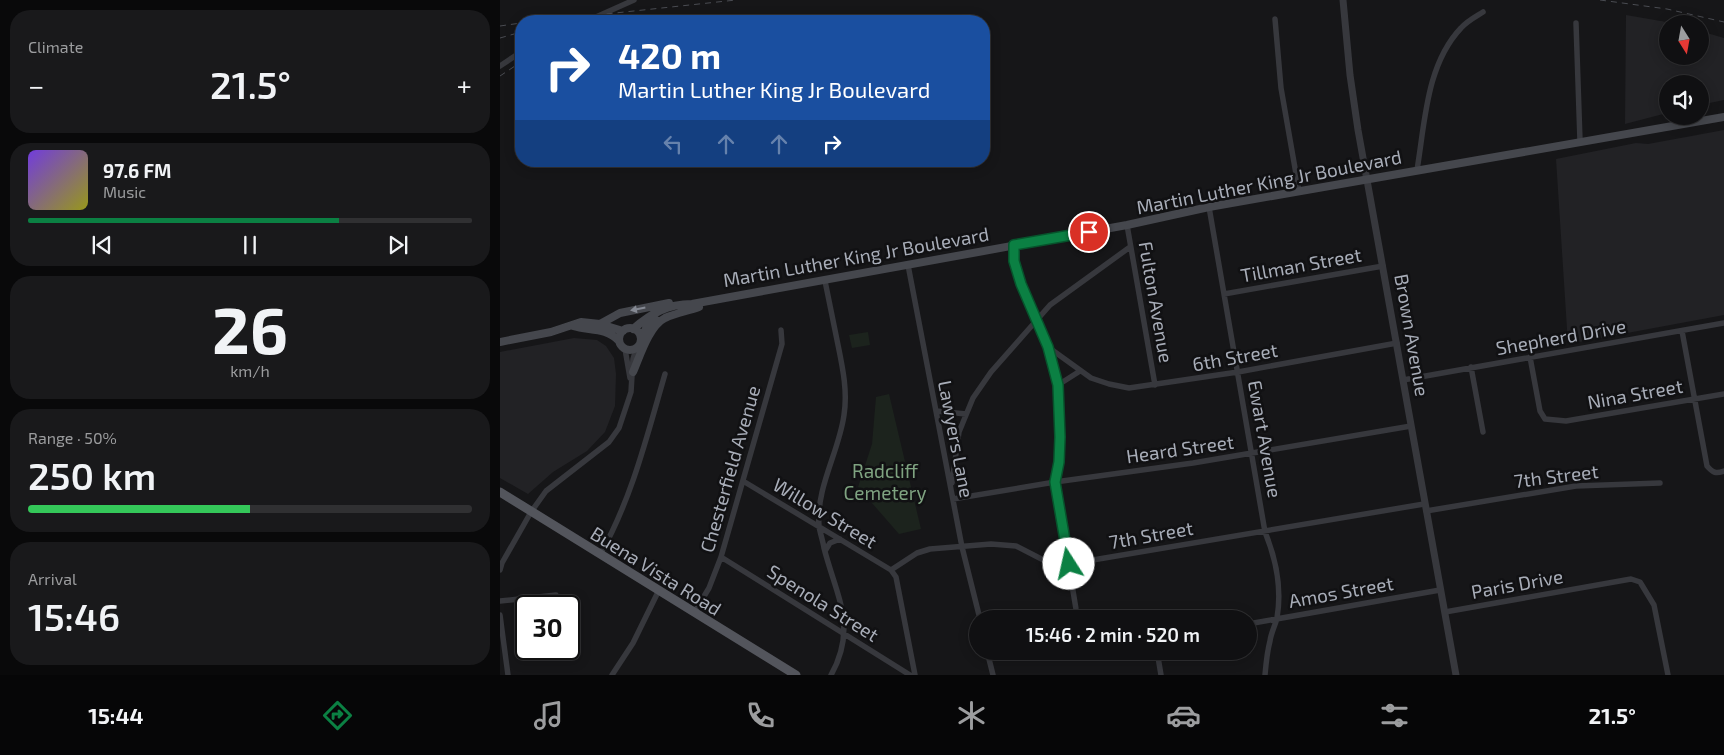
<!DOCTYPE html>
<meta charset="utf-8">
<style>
body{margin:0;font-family:"Exo 2",sans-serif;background:#19191b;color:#f1f3f6;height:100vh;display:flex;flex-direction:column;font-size:19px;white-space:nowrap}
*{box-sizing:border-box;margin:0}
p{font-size:16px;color:#9c9d9f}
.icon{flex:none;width:28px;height:28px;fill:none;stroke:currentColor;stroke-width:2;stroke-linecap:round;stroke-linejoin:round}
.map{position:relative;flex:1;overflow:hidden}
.panel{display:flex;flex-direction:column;gap:10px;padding:10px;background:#09090a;width:500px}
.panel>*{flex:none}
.banner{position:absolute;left:15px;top:15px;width:475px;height:152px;border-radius:20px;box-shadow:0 2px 12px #0003,0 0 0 1px #303032;background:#1a4fa0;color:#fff;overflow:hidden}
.needle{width:32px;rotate:169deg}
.controls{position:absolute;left:1159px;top:15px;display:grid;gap:10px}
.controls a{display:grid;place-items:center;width:50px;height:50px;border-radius:50%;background:#101012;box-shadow:0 2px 12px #0003,0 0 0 1px #303032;font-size:25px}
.speed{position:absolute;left:15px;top:595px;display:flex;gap:10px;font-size:25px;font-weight:700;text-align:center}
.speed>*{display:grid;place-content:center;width:65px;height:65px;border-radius:50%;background:#101012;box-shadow:0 2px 12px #0003,0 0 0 1px #303032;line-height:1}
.speed .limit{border:2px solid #111;border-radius:8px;background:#fff;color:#111}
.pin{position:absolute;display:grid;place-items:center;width:42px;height:42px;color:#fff;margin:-21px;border:2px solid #fff;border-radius:50%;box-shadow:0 1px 5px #0007}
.me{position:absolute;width:55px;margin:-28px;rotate:350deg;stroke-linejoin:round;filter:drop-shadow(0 0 4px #0008)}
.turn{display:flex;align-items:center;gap:18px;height:105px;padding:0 20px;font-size:22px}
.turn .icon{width:65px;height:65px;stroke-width:2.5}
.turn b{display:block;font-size:35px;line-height:42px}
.lanes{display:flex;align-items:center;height:48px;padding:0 20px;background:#0003;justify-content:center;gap:25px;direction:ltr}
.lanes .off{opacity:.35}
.big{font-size:38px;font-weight:600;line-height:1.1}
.panel .tile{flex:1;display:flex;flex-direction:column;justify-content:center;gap:8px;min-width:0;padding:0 18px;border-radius:20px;background:#19191b}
.panel .dial{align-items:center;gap:0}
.dial b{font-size:65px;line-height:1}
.song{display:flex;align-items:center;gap:15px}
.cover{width:60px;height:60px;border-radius:8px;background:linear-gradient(135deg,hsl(260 70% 55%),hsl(60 70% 35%))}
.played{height:5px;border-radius:2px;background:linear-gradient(90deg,#0b8043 70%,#303032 70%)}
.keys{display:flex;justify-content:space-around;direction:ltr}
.heat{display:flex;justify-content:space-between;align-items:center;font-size:28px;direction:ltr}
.charge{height:8px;border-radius:4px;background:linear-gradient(90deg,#34c759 50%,#303032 0)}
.trip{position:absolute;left:469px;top:610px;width:288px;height:50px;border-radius:25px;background:#101012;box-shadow:0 2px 12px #0003,0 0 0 1px #303032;font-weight:600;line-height:50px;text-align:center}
.menu{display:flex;height:80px;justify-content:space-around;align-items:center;background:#060607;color:#9c9d9f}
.menu .icon{width:35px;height:35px}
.menu .current{color:#0b8043}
.menu b{font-size:22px;color:#f1f3f6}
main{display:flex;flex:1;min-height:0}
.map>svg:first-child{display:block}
.built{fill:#222225}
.green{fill:#1c231d}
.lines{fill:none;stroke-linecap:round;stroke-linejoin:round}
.minor{stroke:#37383d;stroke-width:5.5}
.tertiary{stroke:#37383d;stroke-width:7}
.secondary{stroke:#45474d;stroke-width:8}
.primary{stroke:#53555c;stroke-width:9}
.rail{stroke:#4a4c52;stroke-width:1;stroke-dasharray:6 5;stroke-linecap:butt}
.oneway{fill:#858993}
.route-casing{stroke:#07532c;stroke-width:12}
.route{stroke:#0b8043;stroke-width:9}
.labels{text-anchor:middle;stroke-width:5;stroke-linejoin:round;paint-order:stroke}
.street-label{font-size:19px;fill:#a8adb8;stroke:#111113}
.park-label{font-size:19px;fill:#7fa381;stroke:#111113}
</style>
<main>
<section class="panel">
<div class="tile"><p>Climate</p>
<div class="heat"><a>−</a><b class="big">21.5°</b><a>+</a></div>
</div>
<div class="tile">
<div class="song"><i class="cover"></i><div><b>97.6 FM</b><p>Music</p></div></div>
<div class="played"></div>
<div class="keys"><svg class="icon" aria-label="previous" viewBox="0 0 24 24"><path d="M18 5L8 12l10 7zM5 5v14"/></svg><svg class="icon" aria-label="pause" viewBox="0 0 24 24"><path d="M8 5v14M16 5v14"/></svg><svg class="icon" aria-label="next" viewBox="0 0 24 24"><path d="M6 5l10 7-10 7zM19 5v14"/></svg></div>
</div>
<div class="tile dial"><b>26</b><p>km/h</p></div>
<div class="tile"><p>Range · 50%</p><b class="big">250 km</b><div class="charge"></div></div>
<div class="tile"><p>Arrival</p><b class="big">15:46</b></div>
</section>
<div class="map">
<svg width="1224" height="675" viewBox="0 0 1224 675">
<rect width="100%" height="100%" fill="#161618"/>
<path class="built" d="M 1126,15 L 1178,24 L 1168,24 L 1168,56 L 1200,56 L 1200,31 L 1224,38 L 1224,100 L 1200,105 L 1200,84 L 1168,84 L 1167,113 L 1125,124 Z
M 1224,130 L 1224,315 L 1068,344 L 1056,159 L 1136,143 L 1148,144 Z
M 74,338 L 97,340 L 106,346 L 114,358 L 116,374 L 115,406 L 105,432 L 87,451 L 53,472 L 28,494 L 0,478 L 0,352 Z"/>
<path class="green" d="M 368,332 L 370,345 L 352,348 L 349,335 Z
M 389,394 L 421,529 L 399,534 L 358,487 L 372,444 L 376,397 Z"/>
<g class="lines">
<path class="minor" d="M 775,19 L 781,88 L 799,191
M 87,21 L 134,0
M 1076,23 L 1080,141
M 0,66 L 21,52
M 917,170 C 925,123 926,65 961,28 C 967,21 975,17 983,12
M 709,207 L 765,532 C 776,559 782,589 777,618 C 775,626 771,633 770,641 C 767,652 766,664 765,675
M 627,225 L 655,385
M 514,245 C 515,282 535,312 547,346 C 563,389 563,438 555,482 L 576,609 L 579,619
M 408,265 L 462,547 L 480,619
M 325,281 C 329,301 333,321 337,340 C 342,365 348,390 344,415 C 339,452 316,487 319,526 C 320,533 323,541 324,548 C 336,595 358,627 331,675
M 724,294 L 883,266
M 1182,331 L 1207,466 C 1213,473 1216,474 1224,471
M 548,347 L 591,378 L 609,384 L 629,388 L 738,372 L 897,343
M 125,349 L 130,378
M 1030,357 L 1040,411 L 1045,419 L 1066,421 L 1224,394
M 971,367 L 983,432
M 903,380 L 1224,323
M 558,385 L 580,371
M 436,411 L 466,414
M 243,481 L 391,570 L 396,577 L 415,675
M 452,483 L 459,432 L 473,398 L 491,372 L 550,305 L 630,247
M 453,499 L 555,482 L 693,463 L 911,426
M 926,511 L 1076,486 L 1160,483
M 325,551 L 330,543 L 340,539
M 100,555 C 132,498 147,436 165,374
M 221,557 L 410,675
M 0,570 L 2,563 L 31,512 L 46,491 L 109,442 L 119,428 L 131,392 L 133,359 L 136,349
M 391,570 L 417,553 L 430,549 L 491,544 L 516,546 L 555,566 L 569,564 L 924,504
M 0,601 L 56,595
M 945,612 L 1131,579 L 1140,582 L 1154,605 L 1168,675
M 194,613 L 209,588 L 221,557 L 282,344 L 281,330
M 0,615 L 8,675
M 748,624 L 940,590
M 487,651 L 493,675
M 657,651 L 661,675
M 112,675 L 133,643 L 159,590"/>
<path class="tertiary" d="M 843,0 L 850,75 L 858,130 L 956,675"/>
<path class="secondary" d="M 100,324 L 120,313 L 169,303
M 73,326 C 89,331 106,327 119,341
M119 339a11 11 0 1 1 22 0a11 11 0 1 1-22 0Z
M 133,329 C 152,313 167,304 192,304 L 627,225 L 709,207 L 1224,117
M 141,340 L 147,326 L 156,320
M 0,342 L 51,332 L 81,322 L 100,324 L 123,331
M 133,372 C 140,356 149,326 165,318 C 176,313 188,311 199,307"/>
<path class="primary" d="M 0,492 L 296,675"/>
<path class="rail" d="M 1100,0 L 1167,9 L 1224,22
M 41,21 L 236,0
M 0,26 L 21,23
M 0,38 L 21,32
M 0,76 L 21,62"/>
</g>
<defs><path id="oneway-solid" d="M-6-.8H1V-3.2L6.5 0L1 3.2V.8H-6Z" transform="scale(1.25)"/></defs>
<use class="oneway" href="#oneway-solid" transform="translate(138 309) rotate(169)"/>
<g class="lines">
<defs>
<path id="route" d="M 569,564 L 555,482 L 559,462 L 560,437 L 558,385 L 548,347 L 521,284 L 514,261 L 514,245 L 589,232"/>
</defs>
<use href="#route" class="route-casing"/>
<use href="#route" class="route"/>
</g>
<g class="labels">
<g class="street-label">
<text transform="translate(769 182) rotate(-11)" y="7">Martin Luther King Jr Boulevard</text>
<text transform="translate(356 257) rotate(-10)" y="7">Martin Luther King Jr Boulevard</text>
<text transform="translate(801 265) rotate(-10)" y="7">Tillman Street</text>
<text transform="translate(656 302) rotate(80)" y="7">Fulton Avenue</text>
<text transform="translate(912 335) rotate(80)" y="7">Brown Avenue</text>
<text transform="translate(1061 337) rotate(-10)" y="7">Shepherd Drive</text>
<text transform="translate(735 357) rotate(-10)" y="7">6th Street</text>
<text transform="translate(1135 394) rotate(-10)" y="7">Nina Street</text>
<text transform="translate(456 439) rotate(79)" y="7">Lawyers Lane</text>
<text transform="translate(765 439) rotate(80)" y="7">Ewart Avenue</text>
<text transform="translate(680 449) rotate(-8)" y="7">Heard Street</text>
<text transform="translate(230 469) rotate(-74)" y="7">Chesterfield Avenue</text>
<text transform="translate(1056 476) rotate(-7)" y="7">7th Street</text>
<text transform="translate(325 513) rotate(31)" y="7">Willow Street</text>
<text transform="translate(651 535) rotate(-10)" y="7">7th Street</text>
<text transform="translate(156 571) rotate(32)" y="7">Buena Vista Road</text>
<text transform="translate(1017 584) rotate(-10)" y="7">Paris Drive</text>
<text transform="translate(841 592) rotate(-10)" y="7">Amos Street</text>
<text transform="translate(323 603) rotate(32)" y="7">Spenola Street</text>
</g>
<g class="park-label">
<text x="385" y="478">Radcliff<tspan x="385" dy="22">Cemetery</tspan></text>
</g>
</g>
</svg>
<div class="controls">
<a><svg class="needle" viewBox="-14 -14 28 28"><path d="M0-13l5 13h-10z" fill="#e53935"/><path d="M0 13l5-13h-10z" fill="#9c9d9f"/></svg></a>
<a><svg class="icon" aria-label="sound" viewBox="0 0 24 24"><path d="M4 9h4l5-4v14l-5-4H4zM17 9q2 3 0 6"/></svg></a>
</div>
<div class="speed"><div class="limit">30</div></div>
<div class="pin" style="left:589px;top:232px;background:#d93025"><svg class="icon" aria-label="arrive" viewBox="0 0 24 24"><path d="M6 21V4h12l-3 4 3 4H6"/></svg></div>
<svg class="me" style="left:569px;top:564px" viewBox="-20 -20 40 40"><circle r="19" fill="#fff"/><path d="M0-13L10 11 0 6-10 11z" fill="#0b8043"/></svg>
<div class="trip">15:46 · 2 min · 520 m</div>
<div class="banner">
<div class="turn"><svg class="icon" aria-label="right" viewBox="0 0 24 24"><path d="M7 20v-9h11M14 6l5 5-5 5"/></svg><div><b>420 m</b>Martin Luther King Jr Boulevard</div></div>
<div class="lanes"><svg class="icon off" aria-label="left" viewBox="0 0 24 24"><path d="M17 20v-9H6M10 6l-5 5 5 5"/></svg><svg class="icon off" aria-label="ahead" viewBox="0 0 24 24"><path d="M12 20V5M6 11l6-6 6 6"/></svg><svg class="icon off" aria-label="ahead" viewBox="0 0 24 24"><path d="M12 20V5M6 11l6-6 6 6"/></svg><svg class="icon" aria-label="right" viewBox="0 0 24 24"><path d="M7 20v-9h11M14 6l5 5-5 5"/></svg></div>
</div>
</div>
</main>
<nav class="menu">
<b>15:44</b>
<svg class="icon current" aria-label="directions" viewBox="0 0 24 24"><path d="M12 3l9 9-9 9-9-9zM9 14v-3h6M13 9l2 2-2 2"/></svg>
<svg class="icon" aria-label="music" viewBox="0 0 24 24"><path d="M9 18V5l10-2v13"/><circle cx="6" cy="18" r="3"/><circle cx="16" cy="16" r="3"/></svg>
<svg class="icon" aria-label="phone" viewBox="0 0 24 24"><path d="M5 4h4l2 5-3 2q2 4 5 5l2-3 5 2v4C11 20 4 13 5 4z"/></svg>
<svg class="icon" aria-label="climate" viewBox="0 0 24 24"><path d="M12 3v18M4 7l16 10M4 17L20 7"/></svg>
<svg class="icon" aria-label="car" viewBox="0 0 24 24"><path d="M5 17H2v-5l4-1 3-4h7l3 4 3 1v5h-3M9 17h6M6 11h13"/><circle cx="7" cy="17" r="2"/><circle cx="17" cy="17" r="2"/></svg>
<svg class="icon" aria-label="filters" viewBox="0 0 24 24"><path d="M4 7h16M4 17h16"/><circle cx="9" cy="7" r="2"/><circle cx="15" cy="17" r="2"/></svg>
<b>21.5°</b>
</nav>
